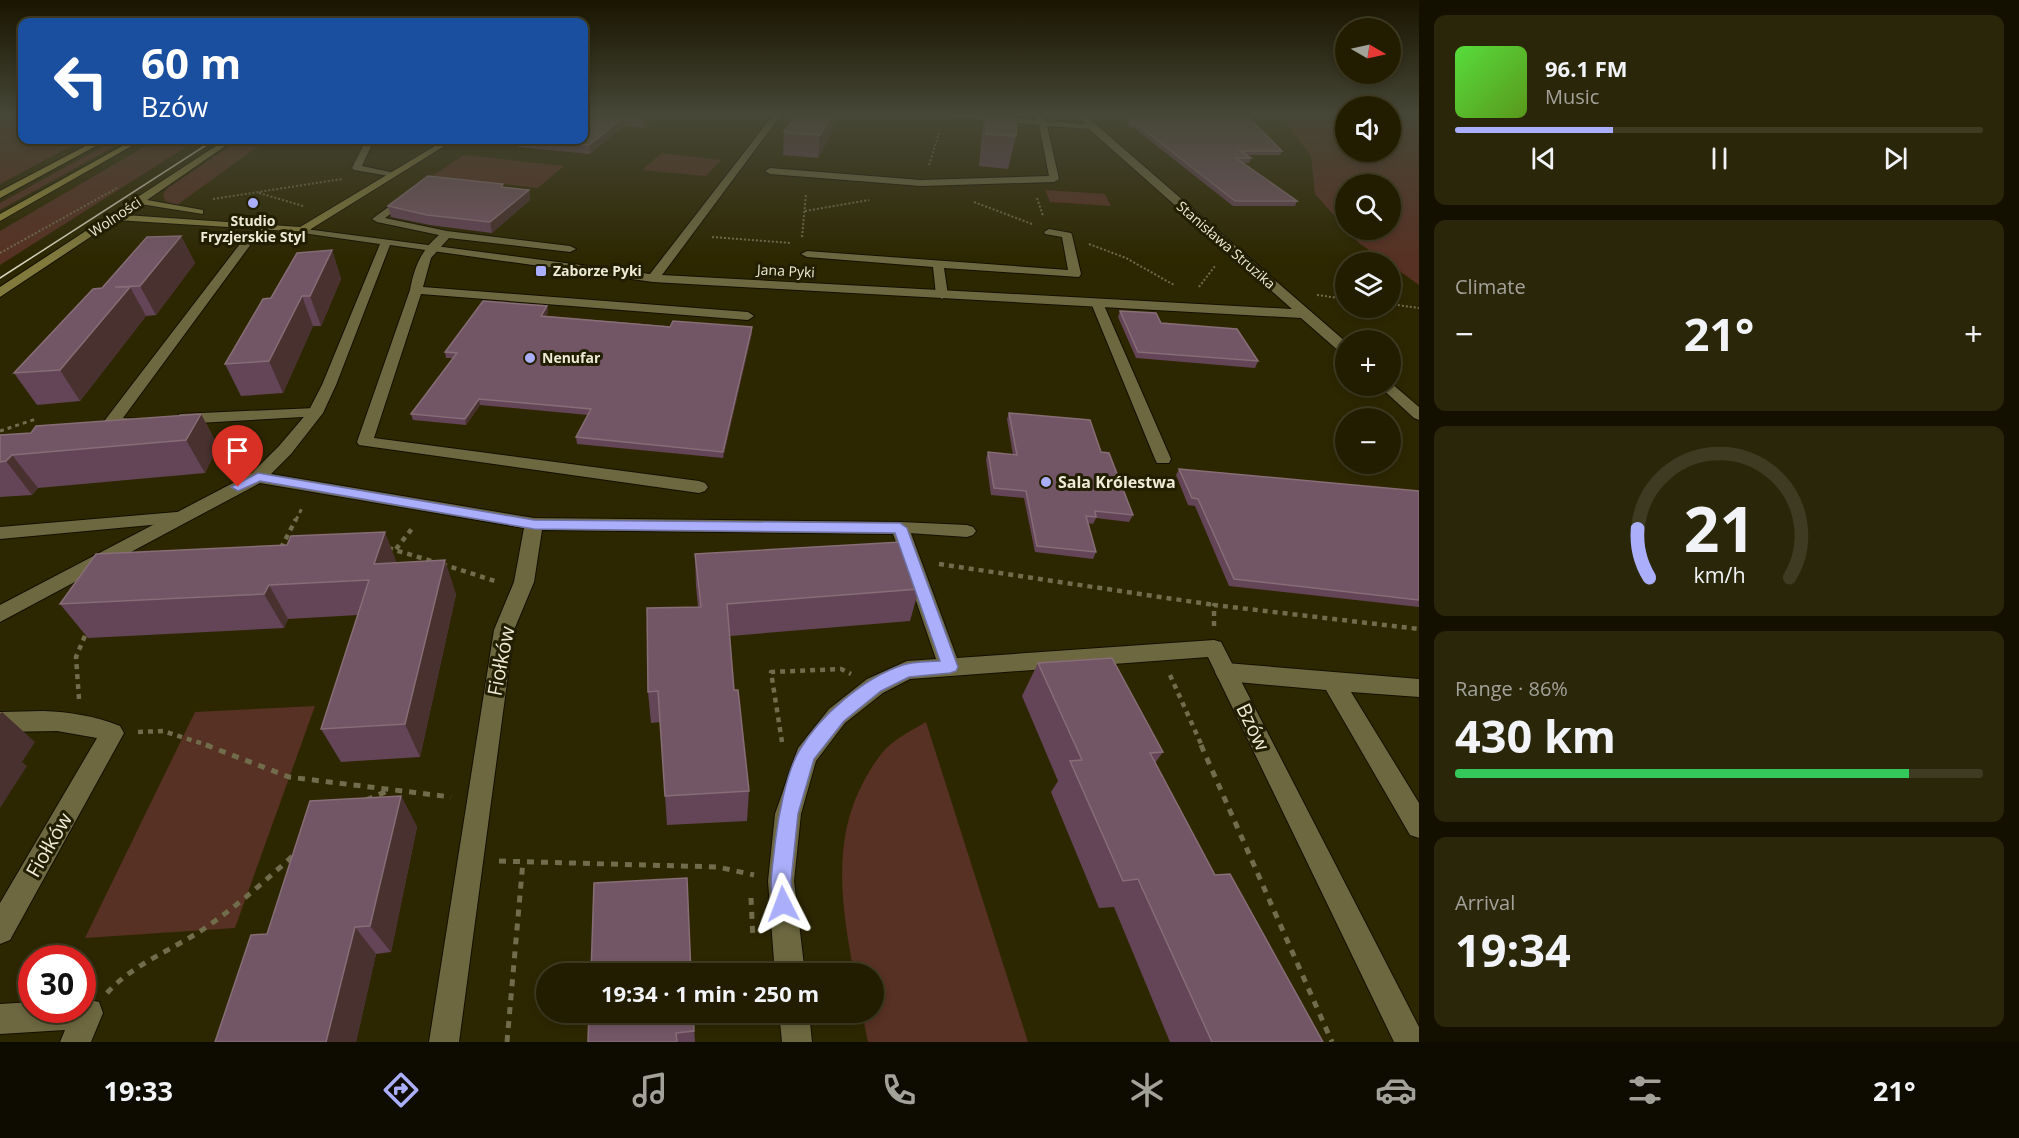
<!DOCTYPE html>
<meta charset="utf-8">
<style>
body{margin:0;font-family:"Open Sans",sans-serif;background:#2a260a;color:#f1f3f6;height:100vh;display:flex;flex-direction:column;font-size:22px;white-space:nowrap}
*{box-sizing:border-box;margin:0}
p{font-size:20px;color:#a2a299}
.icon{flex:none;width:33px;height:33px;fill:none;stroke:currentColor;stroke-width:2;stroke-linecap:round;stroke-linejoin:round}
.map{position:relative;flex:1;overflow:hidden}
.drawer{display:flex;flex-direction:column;gap:15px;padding:15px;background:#131000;width:600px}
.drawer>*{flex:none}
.banner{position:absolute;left:18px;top:18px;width:570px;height:126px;border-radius:12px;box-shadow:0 3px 9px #0003,0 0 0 2px #3f3b22;background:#1a4fa0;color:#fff;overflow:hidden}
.needle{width:39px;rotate:99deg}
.controls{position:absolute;left:1335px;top:18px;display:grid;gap:12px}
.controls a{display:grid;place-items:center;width:66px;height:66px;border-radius:50%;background:#221d00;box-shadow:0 3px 9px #0003,0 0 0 2px #3f3b22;font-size:30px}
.speed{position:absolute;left:18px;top:945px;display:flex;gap:12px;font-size:30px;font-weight:700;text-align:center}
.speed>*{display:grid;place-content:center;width:78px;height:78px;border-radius:50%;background:#221d00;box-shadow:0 3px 9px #0003,0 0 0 2px #3f3b22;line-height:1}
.speed .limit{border:9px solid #d22;background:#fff;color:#111}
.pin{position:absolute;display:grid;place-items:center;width:51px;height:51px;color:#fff;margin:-62px -26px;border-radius:50% 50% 50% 0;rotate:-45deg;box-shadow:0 0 6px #0007}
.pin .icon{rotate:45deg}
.me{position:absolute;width:66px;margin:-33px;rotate:357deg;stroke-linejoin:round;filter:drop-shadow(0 0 4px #0008)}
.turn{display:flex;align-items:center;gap:21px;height:126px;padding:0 24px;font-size:27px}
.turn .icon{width:78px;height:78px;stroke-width:2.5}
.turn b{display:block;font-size:42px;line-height:51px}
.big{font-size:45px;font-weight:700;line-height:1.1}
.drawer .tile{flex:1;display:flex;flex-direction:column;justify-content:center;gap:9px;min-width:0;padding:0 21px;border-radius:12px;background:#2a260a}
.drawer .dial{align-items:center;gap:0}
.dial svg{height:156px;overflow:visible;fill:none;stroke:#3f3b22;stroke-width:7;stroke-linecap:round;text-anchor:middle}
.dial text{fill:#f1f3f6;stroke:none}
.song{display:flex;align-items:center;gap:18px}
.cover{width:72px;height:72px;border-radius:9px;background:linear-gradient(135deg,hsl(110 70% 55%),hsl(90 70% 35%))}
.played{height:6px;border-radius:3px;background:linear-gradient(90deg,#abaffb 30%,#3f3b22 30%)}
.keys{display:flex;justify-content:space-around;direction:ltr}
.heat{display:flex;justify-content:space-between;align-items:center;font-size:33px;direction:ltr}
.charge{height:9px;border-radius:4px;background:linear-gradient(90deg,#34c759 86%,#3f3b22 0)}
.trip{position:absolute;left:536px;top:963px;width:348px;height:60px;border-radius:30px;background:#221d00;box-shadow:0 3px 9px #0003,0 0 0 2px #3f3b22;font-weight:700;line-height:60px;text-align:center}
.tab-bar{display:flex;height:96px;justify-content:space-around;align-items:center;background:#0e0c00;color:#a2a299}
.tab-bar .icon{width:42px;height:42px}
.tab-bar .current{color:#abaffb}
.tab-bar b{font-size:27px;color:#f1f3f6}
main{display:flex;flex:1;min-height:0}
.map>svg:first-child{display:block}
.green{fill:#573123}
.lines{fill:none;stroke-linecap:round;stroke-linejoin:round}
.lane-casing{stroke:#141000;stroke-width:2}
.street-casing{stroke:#141000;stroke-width:2}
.secondary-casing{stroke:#141000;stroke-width:2}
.primary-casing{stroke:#141000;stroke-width:2}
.path-far3{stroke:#716c4b;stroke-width:2;stroke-dasharray:2 2;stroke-linecap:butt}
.path-far2{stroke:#716c4b;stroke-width:3;stroke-dasharray:4 4;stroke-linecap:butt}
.path-far1{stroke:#716c4b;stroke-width:4.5;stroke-dasharray:5 5;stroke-linecap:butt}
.path{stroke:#716c4b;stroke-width:5;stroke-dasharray:7 7;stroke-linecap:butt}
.lane{fill:#6d6840;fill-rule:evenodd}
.street{fill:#6d6840;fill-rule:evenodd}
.secondary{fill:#827a3d;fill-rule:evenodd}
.primary{fill:#978c3b;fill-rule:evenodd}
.tram{stroke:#d6d3bc;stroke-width:1.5}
.wall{fill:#644457}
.shaded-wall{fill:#48312f}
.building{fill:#735665;stroke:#866d76;stroke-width:1.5}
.route{fill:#abaffb;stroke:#6f72a3;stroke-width:1.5}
.poi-dot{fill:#abaffb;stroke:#221e01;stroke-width:2}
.labels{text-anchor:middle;stroke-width:6;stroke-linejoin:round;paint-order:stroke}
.far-street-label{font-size:14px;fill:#edead5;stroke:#221e01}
.far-poi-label{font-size:14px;font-weight:bold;fill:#edead5;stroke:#221e01;text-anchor:start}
.poi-label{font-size:16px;font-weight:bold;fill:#edead5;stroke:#221e01;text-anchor:start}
.near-street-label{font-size:20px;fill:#edead5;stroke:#221e01}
</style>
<main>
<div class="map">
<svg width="1419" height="1042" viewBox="0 0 1419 1042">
<rect width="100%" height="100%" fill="#2d2700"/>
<path class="green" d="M 0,115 L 22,115 L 22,140 L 83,140 L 0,184 Z
M 1285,115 L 1345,115 L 1346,152 L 1390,152 L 1391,115 L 1419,115 L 1419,285 L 1391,265 L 1390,262 L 1387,262 L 1359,243 L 1347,230 L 1390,230 L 1390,184 L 1346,184 L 1345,228 L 1315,194 L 1311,156 L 1286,123 Z
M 115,140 L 126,140 L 0,210 L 0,203 Z
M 156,140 L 197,140 L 0,265 L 0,231 Z
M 239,140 L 267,140 L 177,205 L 165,201 L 163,194 L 168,188 Z
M 662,153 L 721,160 L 706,176 L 642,170 Z
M 464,155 L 564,166 L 538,188 L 432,176 Z
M 1045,190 L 1105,194 L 1111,206 L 1050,202 Z
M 315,706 L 235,928 L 85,938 L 195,712 Z
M 926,722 L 1028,1042 L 868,1042 L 862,1013 L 873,1012 L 873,974 L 854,973 C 842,909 831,841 864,781 C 871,768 880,753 891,744 C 902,735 914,729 926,722 Z"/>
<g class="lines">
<defs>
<path id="lane" d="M 944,115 L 972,115 L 1036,120 L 1032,115 L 1040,115 L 1045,121 L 1092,125 L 1096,127 L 1092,129 L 1047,126 L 1059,179 L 1054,182 L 921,186 L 770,174 L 765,171 L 770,168 L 921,180 L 1049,176 L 1039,125 L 948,117 Z
M 366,140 L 374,140 L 362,166 L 395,173 L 395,177 L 354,170 L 352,168 Z
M 409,192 L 414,195 L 413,197 L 385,218 L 447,231 L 570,246 L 576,249 L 570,252 L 449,238 L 431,258 L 423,287 L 748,312 L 754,316 L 748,320 L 421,294 L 374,438 L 699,481 L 705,483 L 708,487 L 705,491 L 699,493 L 359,445 L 357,442 L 410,290 C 414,268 421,250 439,235 L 377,222 L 372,219 Z
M 269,223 L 274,226 L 273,228 L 254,240 L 123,418 L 138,419 L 140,422 L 138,425 L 105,426 L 103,423 L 105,420 L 246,236 Z
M 1049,229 L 1071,233 L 1072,235 L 1081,274 L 1079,277 L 944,268 L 948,295 L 942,299 L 936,295 L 933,267 L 807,257 L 801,254 L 807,251 L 1068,270 L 1062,237 L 1045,234 L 1044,232 Z
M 1097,299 L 1103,303 L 1171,459 L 1169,463 L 1157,463 L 1155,459 L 1091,303 Z
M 315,408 L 323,413 L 320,416 L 180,424 L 172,419 L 180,414 Z
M 177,512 L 183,514 L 186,518 L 183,522 L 0,539 L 0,527 Z
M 900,522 L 967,525 L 973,527 L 976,531 L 973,535 L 967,537 L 894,532 L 891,528 L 894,524 Z
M 1226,663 L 1419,679 L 1419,697 L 1351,692 L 1419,803 L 1419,838 L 1410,835 L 1326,690 L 1226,681 L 1218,678 L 1215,672 L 1218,666 Z"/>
<path id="street" d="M 773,115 L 781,115 L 662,275 L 1292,309 L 1089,129 L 1077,115 L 1085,115 L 1346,342 L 1346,354 L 1341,353 L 1301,318 L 653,282 L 390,245 L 336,385 L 323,413 L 291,454 L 271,474 L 534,518 L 900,522 L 906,524 L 909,528 L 957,658 L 1214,640 L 1221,642 L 1419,1027 L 1419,1042 L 1394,1042 L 1208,657 L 910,679 L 883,693 L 845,723 L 816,761 L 801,814 L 794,881 L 805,974 L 775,974 L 768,881 L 775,814 L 798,748 L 829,709 L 867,679 L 907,661 L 936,659 L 893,534 L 542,530 L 534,582 L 514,630 L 459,1042 L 429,1042 L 494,630 L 514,582 L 524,528 L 260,483 L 0,622 L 0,605 L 252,473 L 279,446 L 308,412 L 322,385 L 380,244 L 302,233 L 297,230 L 298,228 L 650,274 Z
M 1391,383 L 1419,407 L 1419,420 L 1414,418 L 1379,386 L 1390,386 Z
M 43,711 C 70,712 95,716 120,726 L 124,733 L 10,940 L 0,944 L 0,903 L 97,738 L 57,731 L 0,732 L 0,712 Z
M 82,998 L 99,1002 L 103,1013 L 91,1042 L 60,1042 L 65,1030 L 0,1034 L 0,1004 L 32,1002 L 32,1010 L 82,1010 Z
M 779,1012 L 809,1012 L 812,1042 L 782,1042 Z"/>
<path id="secondary" d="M 225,140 L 234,140 L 147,200 L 203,210 L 203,214 L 140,204 L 125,215 L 300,227 L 445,140 L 454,140 L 306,232 L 116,220 L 0,297 L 0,287 Z"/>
<path id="primary" d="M 97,140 L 107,140 L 0,198 L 0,191 Z
M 133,140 L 142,140 L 0,221 L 0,214 Z"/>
</defs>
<use href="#lane" class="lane-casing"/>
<use href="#street" class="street-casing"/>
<use href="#secondary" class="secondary-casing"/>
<use href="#primary" class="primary-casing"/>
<path class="path-far3" d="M 929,165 L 940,130
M 259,193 L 303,206
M 1037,198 L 1043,216
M 213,199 L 342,179
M 974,202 L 1032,224
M 805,211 L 869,200
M 712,237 L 791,243
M 802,237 L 806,194
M 1089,244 L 1126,258 L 1174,285
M 0,253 L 117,188
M 1199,287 L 1215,266
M 1317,295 L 1346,299
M 1390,304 L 1419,308"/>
<path class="path-far2" d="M 0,431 L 36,419
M 296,520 L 303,506"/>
<path class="path-far1" d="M 281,548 L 296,519
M 388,548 L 435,562
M 396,549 L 414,526
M 442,564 L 498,582
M 939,564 L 1214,605
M 1214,626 L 1214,605 L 1419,629
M 1170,675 L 1202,746
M 79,699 L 76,657 L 87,631
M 138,732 L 163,731 L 210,746
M 782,742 L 771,672 L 841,669 L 851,674"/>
<path class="path" d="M 206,745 L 289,777 L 451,797
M 1201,745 L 1332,1042
M 366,800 L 390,790
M 499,861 L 718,867 L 754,875
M 751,898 L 753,939
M 107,993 C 131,966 169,951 199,932 C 234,909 265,881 296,853
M 507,1042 L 523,861"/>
<use href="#lane" class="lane"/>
<use href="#street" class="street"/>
<use href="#secondary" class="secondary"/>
<use href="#primary" class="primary"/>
<path class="tram" d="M 0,278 L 214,140"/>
</g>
<path class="wall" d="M 584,115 L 658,115 L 643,128 L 624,126 L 590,154 L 518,147 L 517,140 L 584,140 Z
M 791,115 L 841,115 L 818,158 L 783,155 L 784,132 L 793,118 L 791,118 Z
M 985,115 L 1017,115 L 1016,136 L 1008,169 L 979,166 L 983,123 Z
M 1123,115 L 1246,115 L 1282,151 L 1280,155 L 1247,155 L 1251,158 L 1249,163 L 1243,163 L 1297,201 L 1295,206 L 1233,206 L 1134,128 L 1130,128 Z
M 504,187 L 529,190 L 530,200 L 492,233 L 430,225 L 391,217 L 388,206 Z
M 181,236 L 195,263 L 156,315 L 146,316 L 80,401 L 37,405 L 14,373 Z
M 332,250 L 341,279 L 321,326 L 313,326 L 283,393 L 241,396 L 225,364 L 271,298 Z
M 547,306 L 548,312 L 546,316 L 752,333 L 723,458 L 577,444 L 576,437 L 588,415 L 480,405 L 466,425 L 413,420 L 411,414 L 453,358 L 446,358 L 445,352 Z
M 1120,311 L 1161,323 L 1258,361 L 1255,368 L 1136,358 L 1118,317 Z
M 1009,413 L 1101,452 L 1133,515 L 1129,522 L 1096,518 L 1093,524 L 1088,523 L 1096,552 L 1093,559 L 1035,552 L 1024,498 L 991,495 L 986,459 L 988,452 L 1013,455 L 1007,419 Z
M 201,414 L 218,446 L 205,473 L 38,488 L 32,495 L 0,497 L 0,435 L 31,433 Z
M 1179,469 L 1419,491 L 1419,607 L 1229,586 L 1195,506 L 1188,505 L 1176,475 Z
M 695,554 L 919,589 L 910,621 L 730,636 L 734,690 L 749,791 L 747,821 L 667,825 L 660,722 L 651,723 L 648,692 L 698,607 L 696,586 Z
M 397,563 L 456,594 L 420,757 L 341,762 L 321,729 L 358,615 L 288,619 L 284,628 L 88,638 L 60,604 Z
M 1038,663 L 1163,752 L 1155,763 L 1215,875 L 1323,1042 L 1170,1042 L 1114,907 L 1099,908 L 1051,792 L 1058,781 L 1022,696 Z
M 401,796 L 417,827 L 391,952 L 376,954 L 356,1042 L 215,1042 L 267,934 Z
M 693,1012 L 695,1042 L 588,1042 Z"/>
<path class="shaded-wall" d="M 648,115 L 658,115 L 643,128 L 643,119 Z
M 832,115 L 841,115 L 818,158 L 820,135 Z
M 624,117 L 624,126 L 590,154 L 589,145 Z
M 529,190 L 530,200 L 492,233 L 490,222 Z
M 181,236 L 195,263 L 156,315 L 140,286 Z
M 332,250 L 341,279 L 321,326 L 310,296 Z
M 130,287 L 146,316 L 80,401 L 60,370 Z
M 302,296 L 313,326 L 283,393 L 269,361 Z
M 547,306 L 548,312 L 542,322 L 541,316 Z
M 752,327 L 752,333 L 723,458 L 723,452 Z
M 479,399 L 480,405 L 466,425 L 465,419 Z
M 201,414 L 218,446 L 205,473 L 186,440 Z
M 12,455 L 38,488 L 32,495 L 6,461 Z
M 385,532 L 398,566 L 374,564 Z
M 445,560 L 456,594 L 420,757 L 405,724 Z
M 269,585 L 288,619 L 284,628 L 264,594 Z
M 2,712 L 35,742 L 22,762 L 27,766 L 0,808 L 0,714 Z
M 401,796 L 417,827 L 391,952 L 370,926 Z
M 355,927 L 376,954 L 356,1042 L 326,1042 Z"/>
<path class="building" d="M 584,115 L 648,115 L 643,119 L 624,117 L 589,145 L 528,140 L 584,140 Z
M 796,115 L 832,115 L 820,135 L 784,132 Z
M 988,115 L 1017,115 L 1016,136 L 986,134 Z
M 1127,115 L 1246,115 L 1282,151 L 1240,151 L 1251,158 L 1236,158 L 1297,201 L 1235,201 L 1135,123 L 1131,123 Z
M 428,176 L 503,184 L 501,187 L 529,190 L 490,222 L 427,215 L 388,206 Z
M 181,236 L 140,286 L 115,287 L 130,287 L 60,370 L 14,373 L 93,289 L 102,288 L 147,237 Z
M 332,250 L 310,296 L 302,296 L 269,361 L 225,364 L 263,299 L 271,298 L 297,253 Z
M 483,301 L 547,306 L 541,316 L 670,327 L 673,321 L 752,327 L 723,452 L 576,437 L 591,409 L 479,399 L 465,419 L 411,414 L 457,353 L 445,352 Z
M 1120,311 L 1156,313 L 1161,323 L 1237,329 L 1258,361 L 1138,352 Z
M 1009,413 L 1090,420 L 1101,452 L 1109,453 L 1133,515 L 1095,511 L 1096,517 L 1086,516 L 1096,552 L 1037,546 L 1026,491 L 994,488 L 988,452 L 1017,455 Z
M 201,414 L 186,440 L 12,455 L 6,461 L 0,462 L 0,435 L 31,433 L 36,426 Z
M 1179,469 L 1419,491 L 1419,600 L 1234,579 L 1198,499 L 1192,498 Z
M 385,532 L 374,564 L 445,560 L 405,724 L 321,729 L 369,580 L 269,585 L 264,594 L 60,604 L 96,554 L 287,545 L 291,536 Z
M 901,542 L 919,589 L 727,604 L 734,690 L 738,690 L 749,791 L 665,796 L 658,691 L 648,692 L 647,608 L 701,607 L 695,554 Z
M 1112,658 L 1163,752 L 1150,753 L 1215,875 L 1230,874 L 1323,1042 L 1212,1042 L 1138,879 L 1123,881 L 1070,761 L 1082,760 L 1038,663 Z
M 401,796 L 370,926 L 355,927 L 326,1042 L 215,1042 L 251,935 L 267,934 L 310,801 Z
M 687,878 L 691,974 L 591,974 L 594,883 Z
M 589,1012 L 693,1012 L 694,1031 L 676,1033 L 677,1042 L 588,1042 Z"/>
<linearGradient id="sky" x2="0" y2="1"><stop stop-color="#191500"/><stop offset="0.44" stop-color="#464737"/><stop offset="1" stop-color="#464737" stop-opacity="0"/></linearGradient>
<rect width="1419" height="260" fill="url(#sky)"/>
<path class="route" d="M 258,473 L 534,520 L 900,523 L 907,528 L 958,667 L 956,671 L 950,673 L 909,677 L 881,691 L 844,721 L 814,759 L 798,814 L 791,881 L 794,904 L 791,912 L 783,915 L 776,912 C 767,890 773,866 775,844 C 778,818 786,773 799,751 C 819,716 865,677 903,665 C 915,661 928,662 940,661 L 895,533 L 534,529 L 260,481 L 238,491 L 231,487 Z"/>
<g class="poi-dot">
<circle cx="253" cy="203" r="6"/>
<rect x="535" y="265" width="12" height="12" rx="3"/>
<circle cx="530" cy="358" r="6"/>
<circle cx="1046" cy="482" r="6"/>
</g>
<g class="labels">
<g class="far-street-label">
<text transform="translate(115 217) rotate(-34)" y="5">Wolności</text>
<text transform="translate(1226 245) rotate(41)" y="5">Stanisława Struzika</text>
<text transform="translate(786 271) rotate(3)" y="5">Jana Pyki</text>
</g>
<g class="far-poi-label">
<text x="253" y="226" text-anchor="middle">Studio<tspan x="253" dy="16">Fryzjerskie Styl</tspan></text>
<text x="553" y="276">Zaborze Pyki</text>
<text x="542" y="363">Nenufar</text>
</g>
<g class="poi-label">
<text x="1058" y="488">Sala Królestwa</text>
</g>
<g class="near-street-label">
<text transform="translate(501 661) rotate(-79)" y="7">Fiołków</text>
<text transform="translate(1253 727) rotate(64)" y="7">Bzów</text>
<text transform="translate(49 845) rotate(-60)" y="7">Fiołków</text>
</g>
</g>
</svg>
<div class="controls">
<a><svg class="needle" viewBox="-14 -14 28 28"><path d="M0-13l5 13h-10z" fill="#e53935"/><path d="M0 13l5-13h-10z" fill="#a2a299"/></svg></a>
<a><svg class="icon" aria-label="sound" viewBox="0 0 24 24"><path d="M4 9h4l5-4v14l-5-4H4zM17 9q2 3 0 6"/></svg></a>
<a><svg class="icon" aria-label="search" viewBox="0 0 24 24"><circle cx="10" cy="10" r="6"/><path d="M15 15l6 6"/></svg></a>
<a><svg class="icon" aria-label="layers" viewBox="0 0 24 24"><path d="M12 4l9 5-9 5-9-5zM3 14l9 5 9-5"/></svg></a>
<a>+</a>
<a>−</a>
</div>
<div class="speed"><div class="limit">30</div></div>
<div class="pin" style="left:238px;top:487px;background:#d93025"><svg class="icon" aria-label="arrive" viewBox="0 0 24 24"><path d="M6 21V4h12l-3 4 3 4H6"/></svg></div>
<svg class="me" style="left:783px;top:904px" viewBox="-20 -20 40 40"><path d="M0-17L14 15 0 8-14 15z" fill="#abaffb" stroke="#fff" stroke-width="4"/></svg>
<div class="trip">19:34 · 1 min · 250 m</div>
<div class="banner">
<div class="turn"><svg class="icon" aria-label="left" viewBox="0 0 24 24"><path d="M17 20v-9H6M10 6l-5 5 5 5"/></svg><div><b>60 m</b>Bzów</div></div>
</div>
</div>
<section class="drawer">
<div class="tile">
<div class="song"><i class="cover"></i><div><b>96.1 FM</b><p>Music</p></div></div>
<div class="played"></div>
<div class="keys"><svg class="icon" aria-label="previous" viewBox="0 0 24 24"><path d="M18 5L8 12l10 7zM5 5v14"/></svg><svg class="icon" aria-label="pause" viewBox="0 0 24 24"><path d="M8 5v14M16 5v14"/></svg><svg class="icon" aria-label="next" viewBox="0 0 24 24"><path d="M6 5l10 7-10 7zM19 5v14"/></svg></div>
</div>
<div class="tile"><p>Climate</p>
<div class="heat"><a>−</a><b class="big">21°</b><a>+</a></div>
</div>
<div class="tile dial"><svg viewBox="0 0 100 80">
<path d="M14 69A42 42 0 1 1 86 69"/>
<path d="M14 69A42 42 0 0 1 8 44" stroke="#abaffb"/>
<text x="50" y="56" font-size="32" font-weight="700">21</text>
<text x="50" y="72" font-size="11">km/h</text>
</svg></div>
<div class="tile"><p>Range · 86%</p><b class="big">430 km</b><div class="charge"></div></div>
<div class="tile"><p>Arrival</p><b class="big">19:34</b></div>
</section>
</main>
<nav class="tab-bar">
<b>19:33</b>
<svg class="icon current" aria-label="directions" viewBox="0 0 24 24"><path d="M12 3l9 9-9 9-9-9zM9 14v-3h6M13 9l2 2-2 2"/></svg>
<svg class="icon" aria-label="music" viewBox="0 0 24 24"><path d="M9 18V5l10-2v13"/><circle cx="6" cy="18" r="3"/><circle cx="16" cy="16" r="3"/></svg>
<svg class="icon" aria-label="phone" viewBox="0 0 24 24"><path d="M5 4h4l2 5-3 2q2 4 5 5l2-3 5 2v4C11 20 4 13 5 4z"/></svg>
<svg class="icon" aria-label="climate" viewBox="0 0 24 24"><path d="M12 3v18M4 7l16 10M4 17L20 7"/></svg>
<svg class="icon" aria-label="car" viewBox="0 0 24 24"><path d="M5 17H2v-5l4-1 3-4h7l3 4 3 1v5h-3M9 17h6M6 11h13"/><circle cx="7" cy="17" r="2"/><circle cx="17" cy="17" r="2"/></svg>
<svg class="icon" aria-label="filters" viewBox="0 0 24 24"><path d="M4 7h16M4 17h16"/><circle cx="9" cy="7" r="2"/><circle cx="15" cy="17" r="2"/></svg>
<b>21°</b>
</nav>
